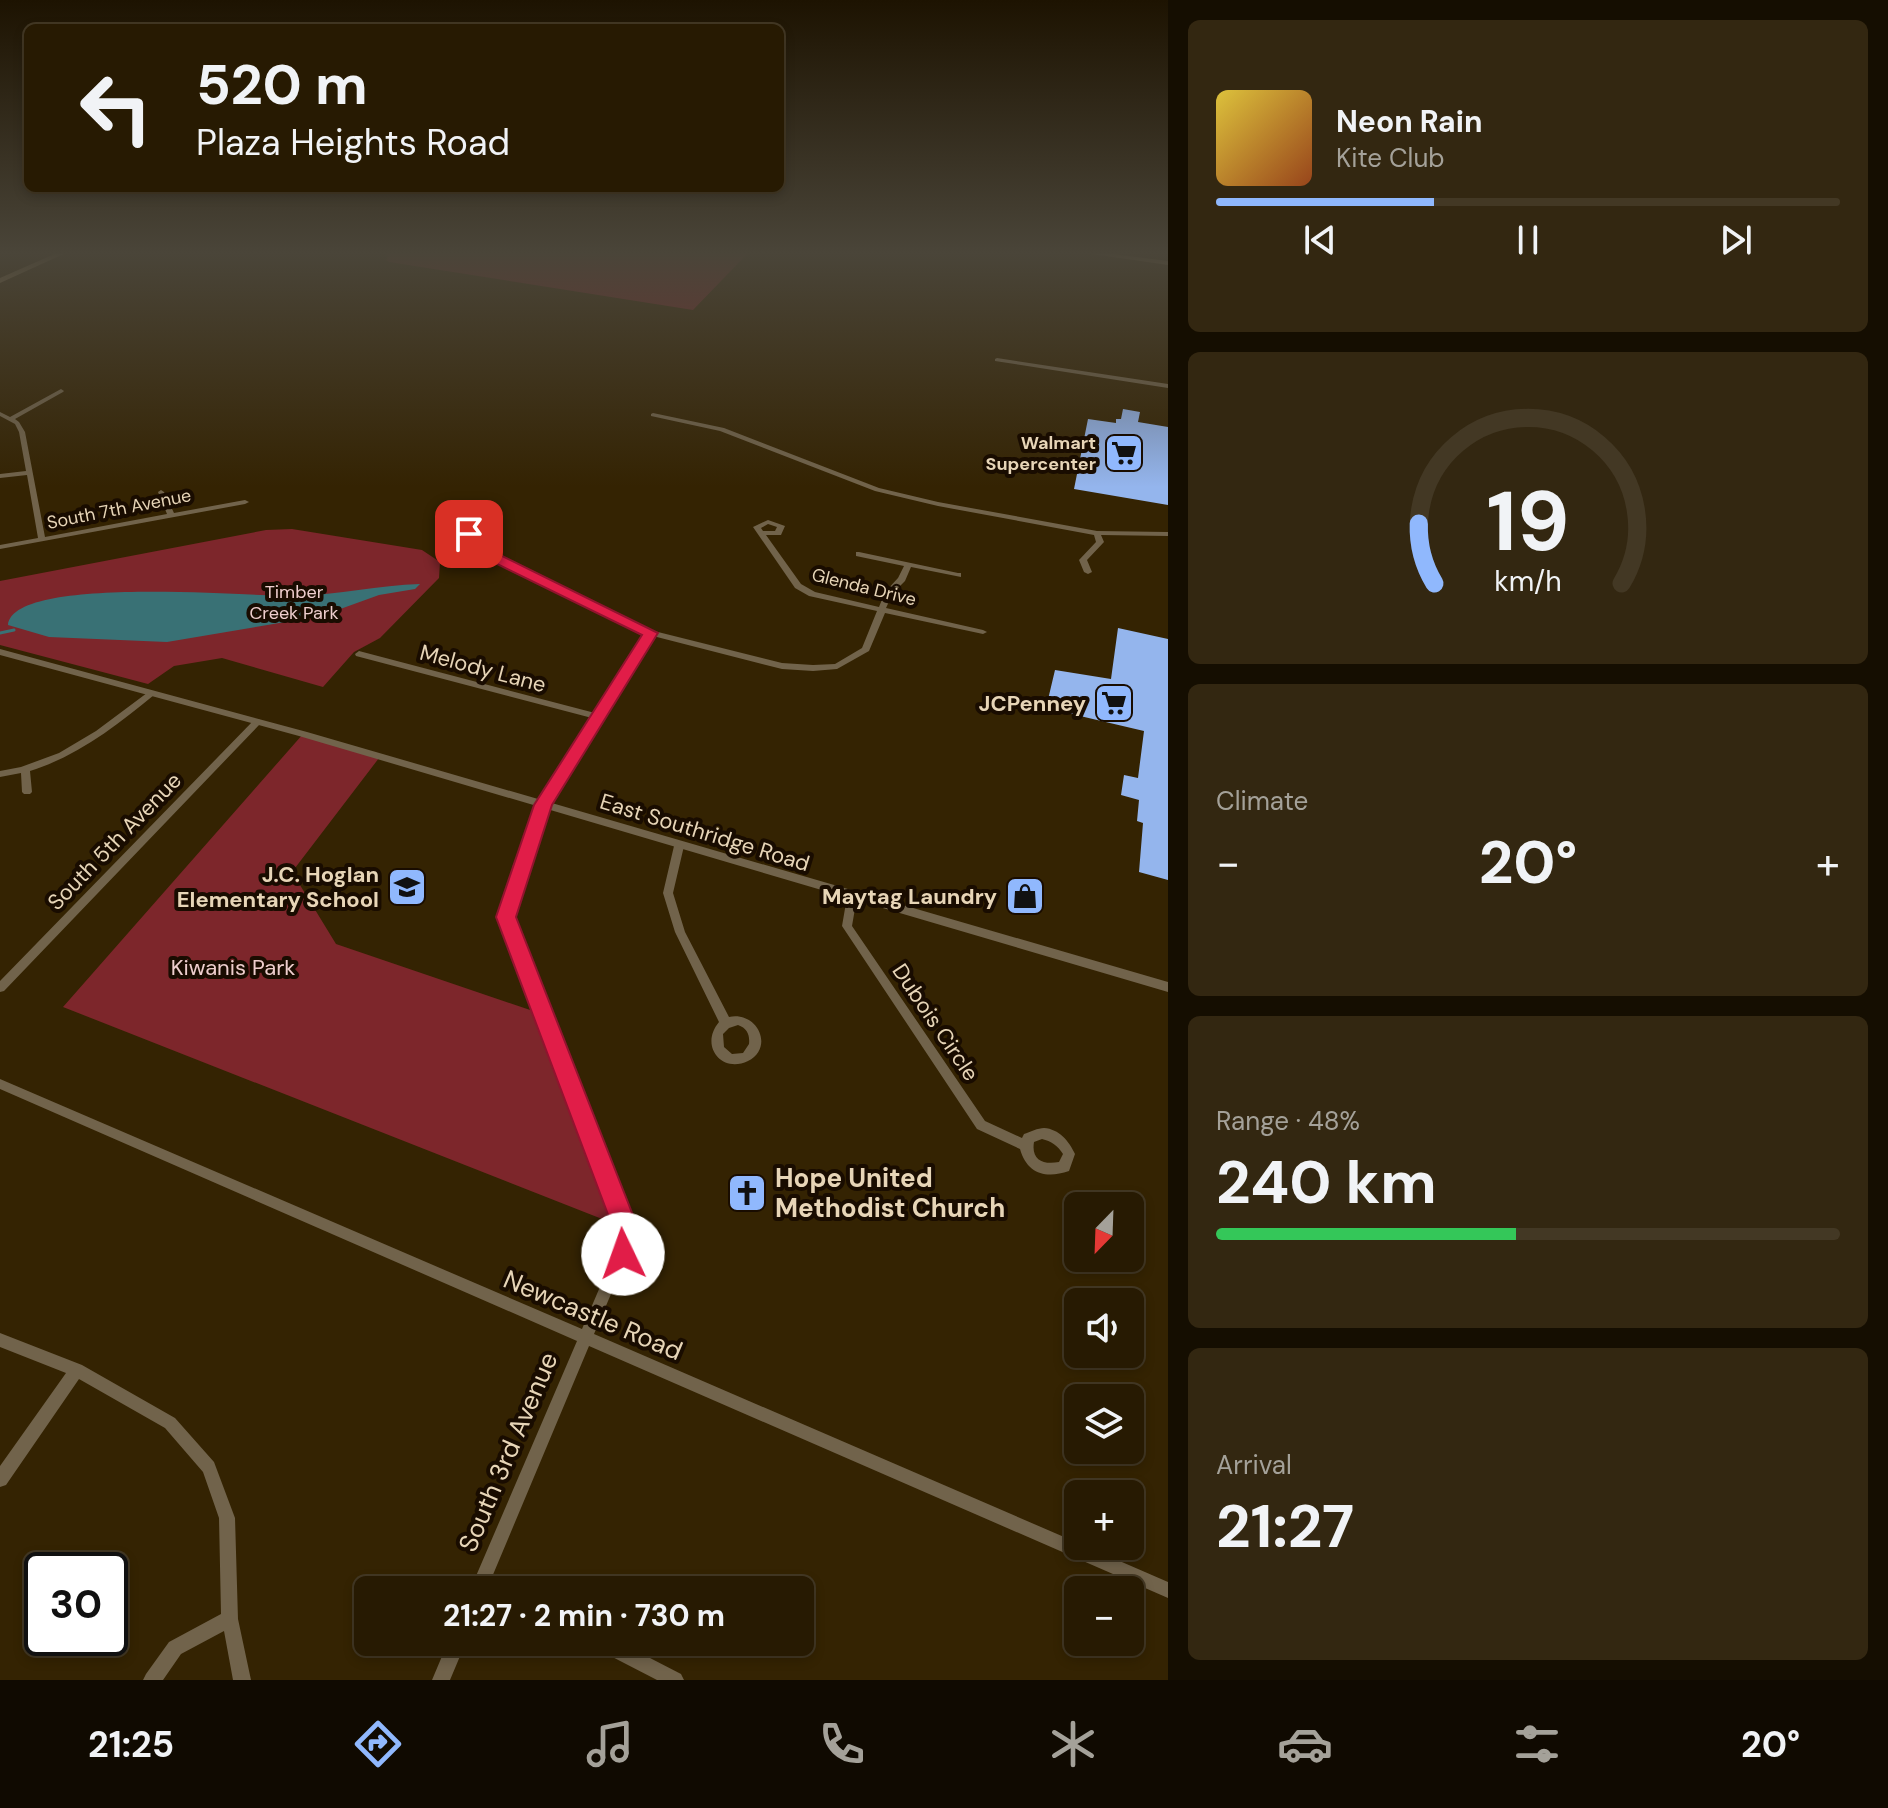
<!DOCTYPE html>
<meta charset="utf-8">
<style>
body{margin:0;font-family:"DM Sans",sans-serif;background:#332711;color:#f1f3f6;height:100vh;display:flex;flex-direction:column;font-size:30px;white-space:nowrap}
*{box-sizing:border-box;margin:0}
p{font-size:26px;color:#a4a199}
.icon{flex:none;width:44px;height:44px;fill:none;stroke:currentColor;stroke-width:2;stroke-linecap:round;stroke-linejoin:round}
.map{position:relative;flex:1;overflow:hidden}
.side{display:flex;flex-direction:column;gap:20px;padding:20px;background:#150e01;width:720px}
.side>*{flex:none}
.guide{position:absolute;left:24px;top:24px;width:760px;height:168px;border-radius:12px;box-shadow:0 4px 12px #0003,0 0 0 2px #433824;background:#271a02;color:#f1f3f6;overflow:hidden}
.needle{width:52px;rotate:203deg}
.buttons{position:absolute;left:1064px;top:1192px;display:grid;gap:16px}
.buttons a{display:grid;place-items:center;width:80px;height:80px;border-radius:12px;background:#271a02;box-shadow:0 4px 12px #0003,0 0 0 2px #433824;font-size:40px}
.speed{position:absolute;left:24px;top:1552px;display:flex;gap:16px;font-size:40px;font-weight:700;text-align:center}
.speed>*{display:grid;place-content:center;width:104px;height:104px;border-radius:50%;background:#271a02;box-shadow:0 4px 12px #0003,0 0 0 2px #433824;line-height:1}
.speed .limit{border:4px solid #111;border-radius:12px;background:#fff;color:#111}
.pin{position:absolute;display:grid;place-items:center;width:68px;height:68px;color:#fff;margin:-34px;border-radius:16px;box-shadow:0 4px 12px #0006}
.me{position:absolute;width:88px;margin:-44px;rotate:357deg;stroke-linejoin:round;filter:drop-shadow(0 0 6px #0008)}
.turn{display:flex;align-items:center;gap:28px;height:168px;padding:0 40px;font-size:36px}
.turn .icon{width:104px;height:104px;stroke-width:2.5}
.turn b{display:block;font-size:56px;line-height:68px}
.big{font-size:60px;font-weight:700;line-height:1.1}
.side .card{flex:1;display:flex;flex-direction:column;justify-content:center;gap:12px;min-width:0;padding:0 28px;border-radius:12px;background:#332711}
.side .dial{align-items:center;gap:0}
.dial svg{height:208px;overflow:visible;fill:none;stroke:#433824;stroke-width:7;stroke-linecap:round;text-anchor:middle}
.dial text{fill:#f1f3f6;stroke:none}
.song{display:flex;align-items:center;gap:24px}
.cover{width:96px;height:96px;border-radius:12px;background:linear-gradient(135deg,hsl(50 70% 55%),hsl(20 70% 35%))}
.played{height:8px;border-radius:4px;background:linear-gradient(90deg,#90b8fd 35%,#433824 35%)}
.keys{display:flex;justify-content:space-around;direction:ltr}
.heat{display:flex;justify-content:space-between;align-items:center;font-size:44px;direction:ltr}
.charge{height:12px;border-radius:6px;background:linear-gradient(90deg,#34c759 48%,#433824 0)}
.trip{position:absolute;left:354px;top:1576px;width:460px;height:80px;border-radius:12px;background:#271a02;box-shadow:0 4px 12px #0003,0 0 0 2px #433824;font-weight:700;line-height:80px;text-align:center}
.tab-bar{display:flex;height:128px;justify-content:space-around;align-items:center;background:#100a01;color:#a4a199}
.tab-bar .icon{width:56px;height:56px}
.tab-bar .current{color:#90b8fd}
.tab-bar b{font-size:36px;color:#f1f3f6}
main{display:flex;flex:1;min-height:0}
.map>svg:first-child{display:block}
.green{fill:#7d262b}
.water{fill:#397175}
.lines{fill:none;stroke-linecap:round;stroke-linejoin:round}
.stream{stroke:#397175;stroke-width:3}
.building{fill:#94b5ed}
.minor{fill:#71634b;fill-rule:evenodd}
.tertiary{fill:#71634b;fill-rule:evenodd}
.secondary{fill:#9c855e;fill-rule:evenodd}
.route{fill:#e11d48;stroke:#92132f;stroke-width:2}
.labels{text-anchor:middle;stroke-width:8;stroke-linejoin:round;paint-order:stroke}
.far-poi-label{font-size:18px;font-weight:bold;fill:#e7d5b7;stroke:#190c00;text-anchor:end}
.far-street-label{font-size:18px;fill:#e7d5b7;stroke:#190c00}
.far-park-label{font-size:18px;fill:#eececd;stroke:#190c00}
.street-label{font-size:22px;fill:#e7d5b7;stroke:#190c00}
.poi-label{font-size:22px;font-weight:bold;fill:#e7d5b7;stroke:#190c00;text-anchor:end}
.park-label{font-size:22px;fill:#eececd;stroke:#190c00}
.near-poi-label{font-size:26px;font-weight:bold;fill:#e7d5b7;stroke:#190c00;text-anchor:start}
.near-street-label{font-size:26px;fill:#e7d5b7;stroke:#190c00}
</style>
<main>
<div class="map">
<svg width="1168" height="1680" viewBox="0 0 1168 1680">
<rect width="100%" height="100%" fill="#342302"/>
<path class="green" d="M 382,252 L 749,252 L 693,310 L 389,262 L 386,260 L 388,256 Z
M 292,529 L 422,550 L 440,562 L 439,578 L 380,638 L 354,652 L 323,687 L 222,658 L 174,666 L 148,684 L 0,645 L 0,581 L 266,530 Z
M 303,734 L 379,758 L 292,872 L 336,944 L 542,1014 L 625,1228 L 63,1007 Z"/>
<path class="water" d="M 420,584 L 415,589 L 379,595 L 321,616 L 167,642 L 49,637 L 8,625 C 13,574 255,597 297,596 C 338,595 379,585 420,584 Z"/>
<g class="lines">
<path class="stream" d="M 0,633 L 14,630"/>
</g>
<path class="building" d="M 1123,409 L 1140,412 L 1138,422 L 1168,427 L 1168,505 L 1074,489 L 1088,419 L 1116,423 L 1116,419 L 1121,419 Z
M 1118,628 L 1168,639 L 1168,880 L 1139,872 L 1143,823 L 1137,821 L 1139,800 L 1121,795 L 1124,775 L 1138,778 L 1144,731 L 1046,708 L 1055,670 L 1111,679 Z"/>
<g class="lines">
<path class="minor" d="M 997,358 L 1168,384 L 1168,388 L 995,361 L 995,359 Z
M 61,389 L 64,391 L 63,392 L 15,419 L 19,422 L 25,432 L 45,537 L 167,514 L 158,492 L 161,490 L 164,492 L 174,513 L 245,500 L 249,502 L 245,504 L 0,549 L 0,545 L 38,538 L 27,475 L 0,478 L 0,474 L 26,471 L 19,432 L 15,424 L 0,416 L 0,412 L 10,417 Z
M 653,413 L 724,428 L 879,488 L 938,502 L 1097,531 L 1168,532 L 1168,536 L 1101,535 L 1104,542 L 1087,560 L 1092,572 L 1088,574 L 1084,572 L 1079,560 L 1096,542 L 1094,535 L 938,506 L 875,491 L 720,431 L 651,416 L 651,414 Z
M 768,520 L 785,526 L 781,535 L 766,535 L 801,584 L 815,592 L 879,607 L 885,592 L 898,578 L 904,566 L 856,556 L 856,552 L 859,552 L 958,573 L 961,573 L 961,577 L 911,567 L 905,581 L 893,593 L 886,608 L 983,630 L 987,632 L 983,634 L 885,613 L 869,651 L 837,669 L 813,671 L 782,669 L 653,636 C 618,690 584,742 554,800 C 537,831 522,863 514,897 C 512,907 514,918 514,928 L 632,1228 L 634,1240 L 594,1334 L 1078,1543 L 1078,1546 L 1085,1546 L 1168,1582 L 1168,1598 L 589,1346 L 492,1577 L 505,1584 L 507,1590 L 470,1590 L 577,1341 L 0,1089 L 0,1079 L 582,1329 L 620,1240 L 618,1228 L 504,928 L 503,901 L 513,865 L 531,823 L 555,779 L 592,718 L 356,656 L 355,654 L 359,651 L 595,713 L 646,634 L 491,559 L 466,536 L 465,534 L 469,532 L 497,555 L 654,631 L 782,663 L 813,665 L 835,664 L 862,648 L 877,611 L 809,596 L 795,588 L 753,527 ZM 768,524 L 777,527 L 775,531 L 763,531 L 761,528 Z
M 151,690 L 155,693 L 154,695 C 116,726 78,756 30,771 L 32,792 L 30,794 L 24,794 L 22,792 L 21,773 L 0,777 L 0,771 L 21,767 L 59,753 L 96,731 Z
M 257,719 L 260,720 L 261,722 L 260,724 L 4,991 L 0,992 L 0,981 L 254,720 Z
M 679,842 L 684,846 L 673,893 L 685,932 L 729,1017 C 757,1011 775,1047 748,1061 C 722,1074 699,1046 719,1022 L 675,932 L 663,893 L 674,846 ZM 738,1025 C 747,1028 750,1035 749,1044 L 743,1053 L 732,1054 L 724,1047 L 723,1034 L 729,1028 Z
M 852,893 L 856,894 L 857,897 L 852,926 L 985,1121 L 1022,1138 L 1024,1134 C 1030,1132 1038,1128 1044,1128 C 1059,1129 1069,1141 1075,1154 L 1069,1171 C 1046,1179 1027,1174 1020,1149 L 977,1129 L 842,926 L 847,897 L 848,894 ZM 1042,1139 C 1051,1141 1058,1146 1063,1154 L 1059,1162 C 1043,1165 1031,1160 1034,1142 Z
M 0,1333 L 82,1365 L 175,1418 L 214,1462 L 235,1518 L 238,1619 L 251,1680 L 233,1680 L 224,1631 L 181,1654 L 163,1680 L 143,1680 L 146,1674 L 169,1642 L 221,1614 L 219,1518 L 203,1472 L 165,1428 L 79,1379 L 6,1485 L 0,1487 L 0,1466 L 66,1373 L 0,1347 Z
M 448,1642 L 466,1642 L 450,1680 L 432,1680 Z
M 592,1642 L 619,1642 L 681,1674 L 684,1680 L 657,1680 L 595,1648 Z"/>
<path class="tertiary" d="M 0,649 L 307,732 L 1168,982 L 1168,992 L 299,736 L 0,655 Z"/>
<path class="secondary" d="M 59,252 L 68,252 L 0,283 L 0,278 Z
M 1078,252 L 1097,252 L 1168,261 L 1168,265 Z"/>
</g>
<linearGradient id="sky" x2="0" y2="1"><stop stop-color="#1d1301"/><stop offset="0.52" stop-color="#4a4539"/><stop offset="1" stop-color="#4a4539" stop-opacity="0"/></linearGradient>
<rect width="1168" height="487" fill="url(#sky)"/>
<path class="route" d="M 469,530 L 498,554 L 658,633 L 552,805 L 516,917 L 638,1228 L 631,1262 L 623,1265 L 614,1262 L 610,1254 L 613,1228 L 496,917 L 534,805 L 642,635 L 489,560 L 463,534 Z"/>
<defs>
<symbol id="supermarket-square" viewBox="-11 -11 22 22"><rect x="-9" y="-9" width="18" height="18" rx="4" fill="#90b8fd" stroke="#190c00"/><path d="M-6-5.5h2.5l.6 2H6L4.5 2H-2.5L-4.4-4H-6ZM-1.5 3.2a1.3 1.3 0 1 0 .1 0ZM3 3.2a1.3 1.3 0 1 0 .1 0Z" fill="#111"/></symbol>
<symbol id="school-square" viewBox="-11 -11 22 22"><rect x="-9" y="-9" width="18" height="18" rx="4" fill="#90b8fd" stroke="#190c00"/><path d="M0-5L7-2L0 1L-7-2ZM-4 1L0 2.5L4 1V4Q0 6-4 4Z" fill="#111"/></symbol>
<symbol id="shop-square" viewBox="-11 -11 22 22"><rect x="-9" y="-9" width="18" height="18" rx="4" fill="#90b8fd" stroke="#190c00"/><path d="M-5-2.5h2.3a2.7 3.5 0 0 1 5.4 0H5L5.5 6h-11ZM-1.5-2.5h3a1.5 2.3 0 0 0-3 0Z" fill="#111"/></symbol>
<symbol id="church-square" viewBox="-11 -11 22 22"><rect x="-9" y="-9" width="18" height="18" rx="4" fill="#90b8fd" stroke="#190c00"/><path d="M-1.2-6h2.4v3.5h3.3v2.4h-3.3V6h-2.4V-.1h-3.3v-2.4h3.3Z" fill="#111"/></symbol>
</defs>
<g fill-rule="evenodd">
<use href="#supermarket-square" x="1102" y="431" width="44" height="44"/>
<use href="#supermarket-square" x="1092" y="681" width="44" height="44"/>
<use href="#school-square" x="385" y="865" width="44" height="44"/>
<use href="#shop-square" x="1003" y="874" width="44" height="44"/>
<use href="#church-square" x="725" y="1171" width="44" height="44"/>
</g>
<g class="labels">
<g class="far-poi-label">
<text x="1096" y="449">Walmart<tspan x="1096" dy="21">Supercenter</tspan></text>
</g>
<g class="far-street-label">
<text transform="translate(119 509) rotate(-11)" y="6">South 7th Avenue</text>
<text transform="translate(864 587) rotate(14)" y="6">Glenda Drive</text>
</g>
<g class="far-park-label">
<text x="294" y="598">Timber<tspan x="294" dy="21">Creek Park</tspan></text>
</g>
<g class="street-label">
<text transform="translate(483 668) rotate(15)" y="8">Melody Lane</text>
<text transform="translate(705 832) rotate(17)" y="8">East Southridge Road</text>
<text transform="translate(114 841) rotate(-46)" y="8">South 5th Avenue</text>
<text transform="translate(936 1022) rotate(56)" y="8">Dubois Circle</text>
</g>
<g class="poi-label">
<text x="1086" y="711">JCPenney</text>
<text x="379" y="882">J.C. Hoglan<tspan x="379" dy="25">Elementary School</tspan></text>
<text x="997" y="904">Maytag Laundry</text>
</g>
<g class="park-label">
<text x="233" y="975">Kiwanis Park</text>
</g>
<g class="near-poi-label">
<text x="775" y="1187">Hope United<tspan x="775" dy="30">Methodist Church</tspan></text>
</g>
<g class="near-street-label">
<text transform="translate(593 1315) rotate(23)" y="9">Newcastle Road</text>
<text transform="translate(508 1452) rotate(-67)" y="9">South 3rd Avenue</text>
</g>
</g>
</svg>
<div class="buttons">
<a><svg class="needle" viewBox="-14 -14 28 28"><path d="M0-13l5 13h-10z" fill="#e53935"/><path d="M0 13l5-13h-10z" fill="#a4a199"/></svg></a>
<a><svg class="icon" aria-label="sound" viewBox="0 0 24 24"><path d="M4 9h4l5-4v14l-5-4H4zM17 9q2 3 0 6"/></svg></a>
<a><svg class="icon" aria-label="layers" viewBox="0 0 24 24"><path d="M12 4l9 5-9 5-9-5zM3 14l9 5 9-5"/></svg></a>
<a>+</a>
<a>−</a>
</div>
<div class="speed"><div class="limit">30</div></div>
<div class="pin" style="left:469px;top:534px;background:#d93025"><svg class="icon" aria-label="arrive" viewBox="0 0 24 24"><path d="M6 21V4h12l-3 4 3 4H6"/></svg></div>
<svg class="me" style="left:623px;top:1254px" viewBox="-20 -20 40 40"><circle r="19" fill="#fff"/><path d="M0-13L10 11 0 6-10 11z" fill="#e11d48"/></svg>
<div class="trip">21:27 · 2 min · 730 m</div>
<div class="guide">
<div class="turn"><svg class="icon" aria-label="left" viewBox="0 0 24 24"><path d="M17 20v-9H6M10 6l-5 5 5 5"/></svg><div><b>520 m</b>Plaza Heights Road</div></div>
</div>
</div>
<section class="side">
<div class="card">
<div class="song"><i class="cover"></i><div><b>Neon Rain</b><p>Kite Club</p></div></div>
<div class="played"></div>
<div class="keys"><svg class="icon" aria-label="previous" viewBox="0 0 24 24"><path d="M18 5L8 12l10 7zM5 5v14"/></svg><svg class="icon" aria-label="pause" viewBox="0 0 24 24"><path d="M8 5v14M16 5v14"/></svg><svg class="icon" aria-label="next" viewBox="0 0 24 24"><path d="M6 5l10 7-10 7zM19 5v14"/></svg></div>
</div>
<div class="card dial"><svg viewBox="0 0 100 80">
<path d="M14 69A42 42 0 1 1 86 69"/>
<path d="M14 69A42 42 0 0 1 8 46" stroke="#90b8fd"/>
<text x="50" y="56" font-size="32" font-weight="700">19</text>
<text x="50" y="72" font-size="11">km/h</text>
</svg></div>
<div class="card"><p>Climate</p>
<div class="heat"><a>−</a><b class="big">20°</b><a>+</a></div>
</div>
<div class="card"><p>Range · 48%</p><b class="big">240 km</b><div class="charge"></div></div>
<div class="card"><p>Arrival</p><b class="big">21:27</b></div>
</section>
</main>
<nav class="tab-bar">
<b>21:25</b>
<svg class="icon current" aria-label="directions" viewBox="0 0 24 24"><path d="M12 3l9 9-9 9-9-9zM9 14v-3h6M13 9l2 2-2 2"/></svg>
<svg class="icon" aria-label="music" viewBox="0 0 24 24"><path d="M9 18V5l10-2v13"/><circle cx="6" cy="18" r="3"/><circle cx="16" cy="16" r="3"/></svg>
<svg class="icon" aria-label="phone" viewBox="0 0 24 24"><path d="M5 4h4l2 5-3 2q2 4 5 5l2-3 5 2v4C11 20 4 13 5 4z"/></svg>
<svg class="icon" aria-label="climate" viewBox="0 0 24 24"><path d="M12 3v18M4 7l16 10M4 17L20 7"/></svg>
<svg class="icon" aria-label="car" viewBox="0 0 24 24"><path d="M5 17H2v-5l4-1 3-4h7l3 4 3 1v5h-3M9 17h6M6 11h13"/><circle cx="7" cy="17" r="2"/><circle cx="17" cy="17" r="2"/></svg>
<svg class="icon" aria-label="filters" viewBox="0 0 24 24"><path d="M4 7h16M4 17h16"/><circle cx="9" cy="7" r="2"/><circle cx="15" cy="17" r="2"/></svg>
<b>20°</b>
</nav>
